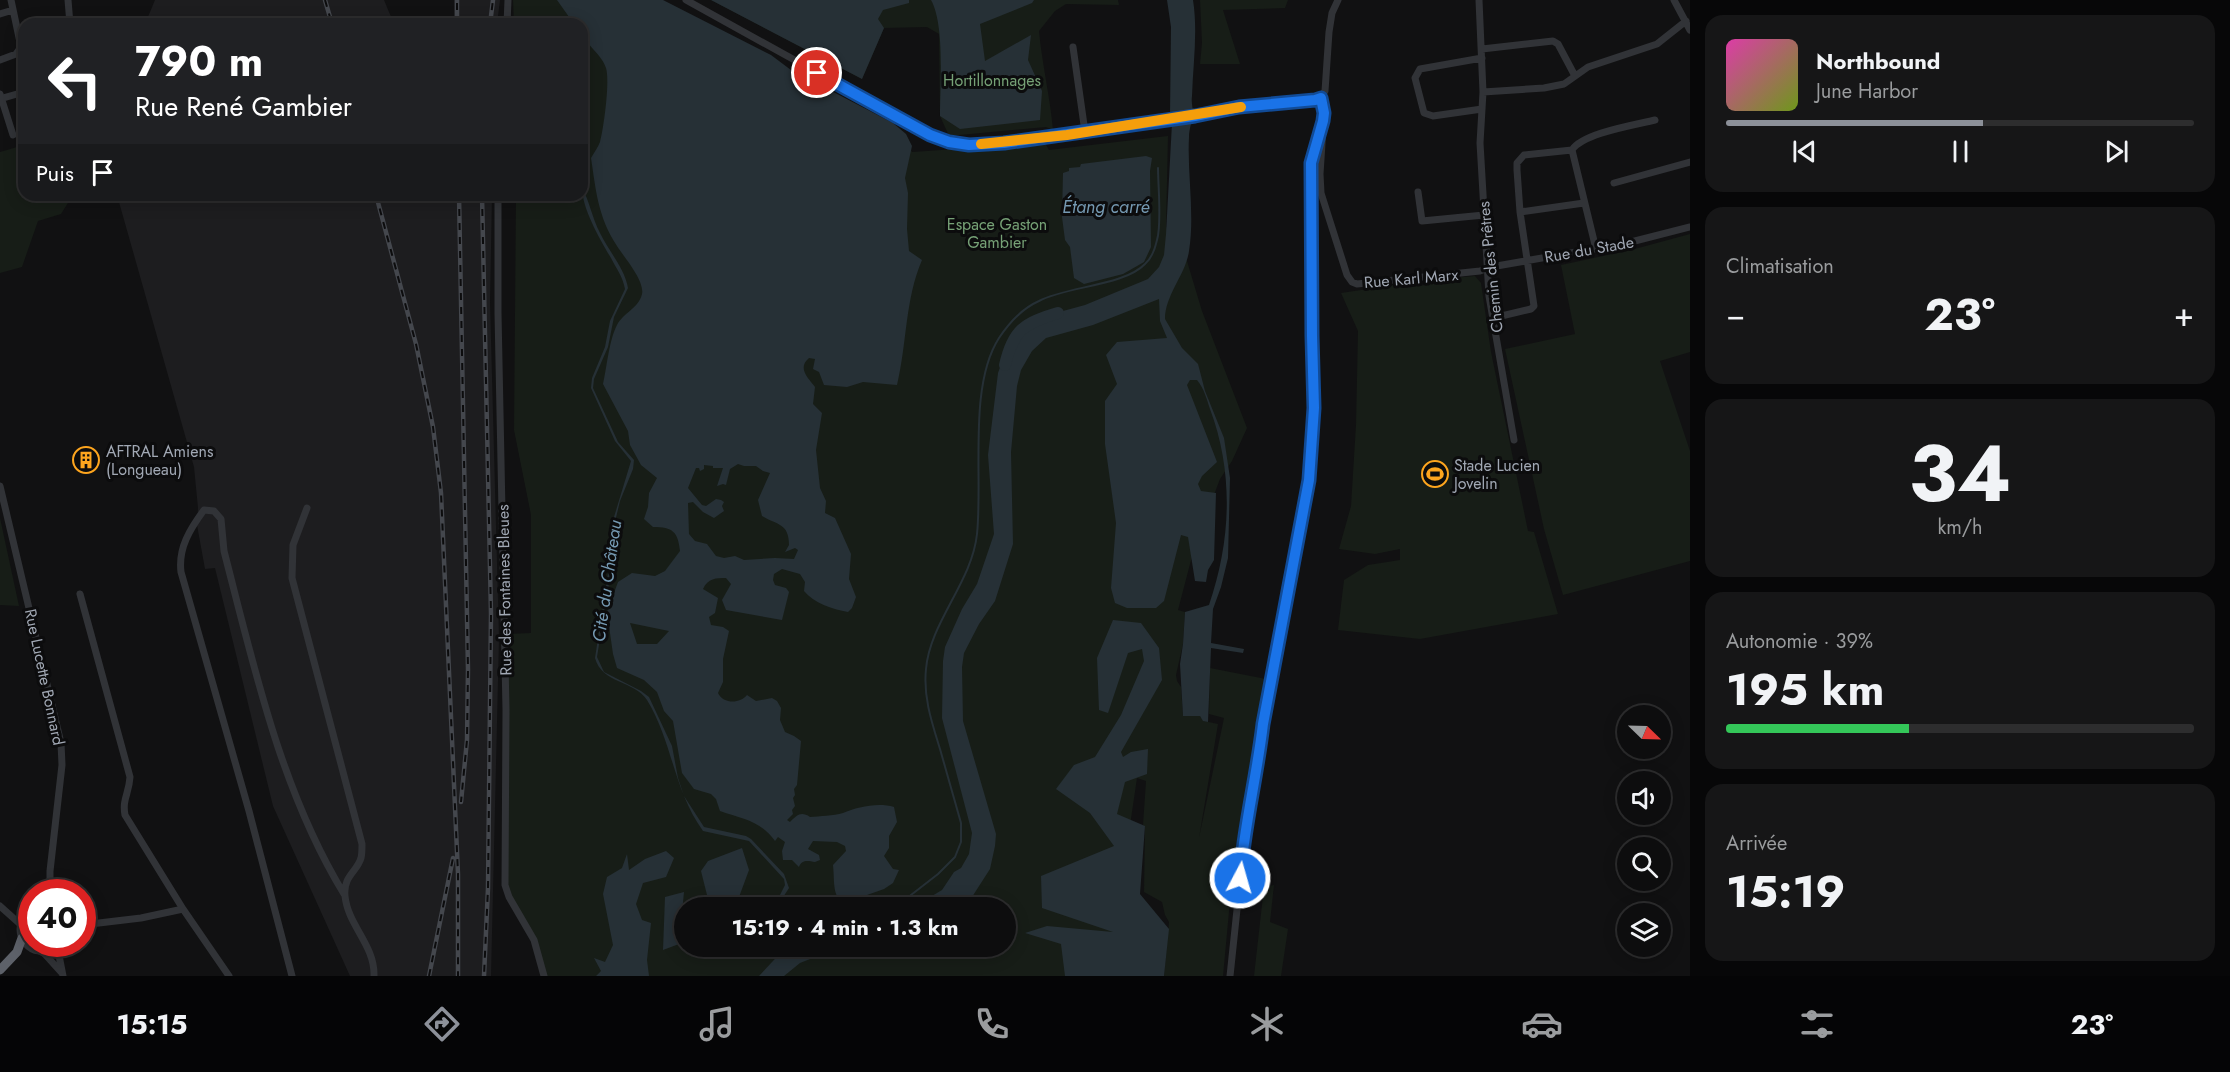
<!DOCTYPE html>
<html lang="fr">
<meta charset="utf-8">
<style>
body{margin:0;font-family:Jost,sans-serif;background:#161617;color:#f1f3f6;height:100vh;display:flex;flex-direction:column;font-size:22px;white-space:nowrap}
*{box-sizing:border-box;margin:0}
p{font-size:20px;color:#9a9c9e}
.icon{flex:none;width:33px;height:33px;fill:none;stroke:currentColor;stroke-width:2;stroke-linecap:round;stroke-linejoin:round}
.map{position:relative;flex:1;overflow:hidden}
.drawer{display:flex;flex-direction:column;gap:15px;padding:15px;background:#070708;width:540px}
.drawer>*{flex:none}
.hud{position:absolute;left:18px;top:18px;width:570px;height:183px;border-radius:18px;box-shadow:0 3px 15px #0003,0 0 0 2px #2d2d2e;background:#202124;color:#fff;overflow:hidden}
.needle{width:39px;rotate:113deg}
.tools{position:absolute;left:1617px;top:705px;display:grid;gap:12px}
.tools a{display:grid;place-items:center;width:54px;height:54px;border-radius:50%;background:#0d0d0e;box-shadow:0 3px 15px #0003,0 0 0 2px #2d2d2e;font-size:30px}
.speed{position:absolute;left:18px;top:879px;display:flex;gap:12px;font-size:30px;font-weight:700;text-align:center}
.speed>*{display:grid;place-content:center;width:78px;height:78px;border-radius:50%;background:#0d0d0e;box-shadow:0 3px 15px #0003,0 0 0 2px #2d2d2e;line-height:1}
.speed .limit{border:9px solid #d22;background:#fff;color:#111}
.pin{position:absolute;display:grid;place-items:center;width:51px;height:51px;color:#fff;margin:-26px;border:3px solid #fff;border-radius:50%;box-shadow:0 2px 6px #0007}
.me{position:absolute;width:66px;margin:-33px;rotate:6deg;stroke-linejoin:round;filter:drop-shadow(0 0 4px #0008)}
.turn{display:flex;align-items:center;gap:21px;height:126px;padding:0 18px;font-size:27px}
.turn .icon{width:78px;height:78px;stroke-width:2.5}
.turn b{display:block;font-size:42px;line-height:51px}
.then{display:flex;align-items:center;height:57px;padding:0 18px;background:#0003;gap:12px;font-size:22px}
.big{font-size:45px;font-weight:700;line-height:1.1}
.drawer .tile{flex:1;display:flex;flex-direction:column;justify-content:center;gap:9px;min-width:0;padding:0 21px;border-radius:18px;background:#161617}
.drawer .dial{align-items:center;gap:0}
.dial b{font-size:78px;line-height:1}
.song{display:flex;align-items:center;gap:18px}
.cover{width:72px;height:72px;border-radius:9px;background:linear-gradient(135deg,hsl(320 70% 55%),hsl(80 70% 35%))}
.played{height:6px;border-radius:3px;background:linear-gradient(90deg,#8c9099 55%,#2d2d2e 55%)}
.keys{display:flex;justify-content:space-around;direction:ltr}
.heat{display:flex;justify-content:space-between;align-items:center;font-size:33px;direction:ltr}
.charge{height:9px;border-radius:4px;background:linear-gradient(90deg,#34c759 39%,#2d2d2e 0)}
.trip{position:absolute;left:674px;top:897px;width:342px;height:60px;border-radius:30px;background:#0d0d0e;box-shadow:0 3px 15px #0003,0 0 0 2px #2d2d2e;font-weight:700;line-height:60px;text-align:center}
.menu{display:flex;height:96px;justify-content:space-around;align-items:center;background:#050506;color:#9a9c9e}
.menu .icon{width:42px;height:42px}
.menu .current{color:#8c9099}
.menu b{font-size:27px;color:#f1f3f6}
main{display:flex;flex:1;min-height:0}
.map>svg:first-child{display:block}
.built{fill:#1d1d1f}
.green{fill:#171d17;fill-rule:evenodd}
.water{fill:#263036;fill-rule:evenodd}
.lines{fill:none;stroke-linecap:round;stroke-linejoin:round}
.stream{stroke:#263036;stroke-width:2}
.river{stroke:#263036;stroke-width:12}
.minor{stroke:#313337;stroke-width:7}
.highway{stroke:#5d6169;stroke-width:9}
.rail-casing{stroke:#44474d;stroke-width:4.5}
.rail{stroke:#0c0c0d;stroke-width:2;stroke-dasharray:7;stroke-linecap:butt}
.route-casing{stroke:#114b97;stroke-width:15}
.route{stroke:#1a73e8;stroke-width:10}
.slow{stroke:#f59e0b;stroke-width:10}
.labels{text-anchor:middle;stroke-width:6;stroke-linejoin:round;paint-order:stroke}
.park-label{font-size:16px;fill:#76a176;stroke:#0c0c0d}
.street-label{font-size:16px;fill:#a1a8b4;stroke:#0c0c0d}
.poi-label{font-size:16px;fill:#a1a8b4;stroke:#0c0c0d;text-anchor:start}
.water-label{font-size:18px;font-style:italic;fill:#7599b2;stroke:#0c0c0d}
</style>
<main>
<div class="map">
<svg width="1690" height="976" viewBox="0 0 1690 976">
<rect width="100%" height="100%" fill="#111112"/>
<path class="built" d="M 155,0 L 384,0 L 394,24 L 145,24 Z
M 454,0 L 500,0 L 497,24 L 454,24 Z
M 117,195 L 492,195 L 490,302 L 499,638 L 491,976 L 350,976 L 273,806 L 215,568 L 205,569 L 197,525 L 198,508 L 194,467 Z"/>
<path class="green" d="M 513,0 L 648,0 L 901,130 L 912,152 L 1045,143 L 1049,150 L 1168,136 L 1166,227 L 1181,241 L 1202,311 L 1247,428 L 1232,461 L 1220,479 L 1195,545 L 1178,610 L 1185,612 L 1183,644 L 1176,675 L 1177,681 L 1181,687 L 1183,715 L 1200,716 L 1204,721 L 1218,724 L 1199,838 L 1224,718 L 1209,714 L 1210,668 L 1266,679 L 1234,858 L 1223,976 L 1164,976 L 1169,922 L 1165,915 L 1162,902 L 1144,892 L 1145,827 L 1143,825 L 1146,781 L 1137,778 L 1127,846 L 1132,976 L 544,976 L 537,948 L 505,885 L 505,634 L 531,633 L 531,515 L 514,430 L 516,195 L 582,195 L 582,24 L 514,24 ZM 684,908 L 1005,908 L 1005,946 L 684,946 Z
M 711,0 L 1118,0 L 1119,5 L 1066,4 L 1055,11 L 1039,31 C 1042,64 1050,96 1053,130 L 1046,127 L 949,136 L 940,116 L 939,34 L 927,27 L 884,28 L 862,79 Z
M 1200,0 L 1288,0 L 1285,8 L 1223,10 L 1240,64 L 1200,64 L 1202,43 Z
M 24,145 L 24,195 L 73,195 L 61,214 L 38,221 L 22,267 L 0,273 L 0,152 Z
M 1690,234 L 1690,352 L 1660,361 L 1690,451 L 1690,561 L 1563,595 L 1544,529 L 1505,349 L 1575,334 L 1561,265 L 1631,250 Z
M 1475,276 L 1481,283 L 1491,352 L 1528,531 L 1534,532 L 1558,614 L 1420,639 L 1338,630 L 1344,580 L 1368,565 L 1400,560 L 1400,549 L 1375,554 L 1339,549 L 1351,506 L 1356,425 L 1358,331 L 1341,293 L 1401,284 L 1402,288 L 1441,283 L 1441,279 Z
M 0,518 L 19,606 L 0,605 Z
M 1274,885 L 1270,922 L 1288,929 L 1281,976 L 1254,976 L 1264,887 Z"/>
<path class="water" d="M 557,0 L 663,0 L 771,55 L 791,70 L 893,123 L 906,134 L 912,146 L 905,178 L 908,193 L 907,229 L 909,251 L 922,260 C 905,299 907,344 897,385 L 863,382 L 847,387 L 824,385 L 819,372 L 813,369 L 815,359 L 809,358 C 797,368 808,378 815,387 L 813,404 L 822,413 L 816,450 L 820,488 L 826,501 L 825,513 L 835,518 L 851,554 L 849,579 L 856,597 L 852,608 L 848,612 C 832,609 814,603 804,591 L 805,582 L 800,574 L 782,569 L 774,574 L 773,580 L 775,585 L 786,588 L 789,592 L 782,620 L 726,610 L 722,600 L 731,584 L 726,578 C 716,578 708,578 703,589 L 718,598 L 715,613 L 709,617 L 711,625 L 723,627 L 729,631 L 723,659 L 723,682 L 718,693 C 723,704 740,704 747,695 L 756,701 L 772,698 L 777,701 L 781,708 L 780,720 L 785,732 L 794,736 L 801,741 L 797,785 L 794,789 L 795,795 L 793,798 L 795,806 L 792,810 L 793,814 L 787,820 L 790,822 C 797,815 801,811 810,817 C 820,816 833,816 843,813 C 857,807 878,802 894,807 L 897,822 L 889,836 L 889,848 L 884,856 L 893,869 L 899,870 L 893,883 L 884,889 L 867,895 L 849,905 C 831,901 835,882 833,865 L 846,851 L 845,846 L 837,842 L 813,841 L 808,849 L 819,855 L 820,860 L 815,862 C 808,861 802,859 799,867 L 792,860 L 783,860 L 782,851 L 785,842 L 778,837 L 775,841 C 761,821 743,819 720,811 L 716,799 L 711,794 L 694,789 L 682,773 L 673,721 L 664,711 L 657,692 L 644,680 L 617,668 L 613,654 L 607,612 L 618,582 L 632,573 L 655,576 L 665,571 L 680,551 C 678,532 673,527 653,527 L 644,519 L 648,507 L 649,493 L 657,478 L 641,465 L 630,445 L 628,431 L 603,384 C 607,367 609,340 617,325 C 623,313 639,308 642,294 C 645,281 624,257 617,246 C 598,217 596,191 591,158 C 594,153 598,147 600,142 C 604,127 610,81 606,68 C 600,50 582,46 582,24 L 574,24 ZM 738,464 L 744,466 L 756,466 L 763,471 L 770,473 L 758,500 L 762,516 C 777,525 789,523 789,545 L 785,552 L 795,548 L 798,550 L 794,559 L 775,558 L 744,560 L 735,556 L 724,558 L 716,556 L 707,544 L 695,541 L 689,534 L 688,503 L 693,502 L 703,512 L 714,518 L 724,511 L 722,506 L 724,502 L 721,500 L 716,499 L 706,506 L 702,505 L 688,488 L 696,468 L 699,468 L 700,471 L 704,469 L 704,465 L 713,466 L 713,468 L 723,468 L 717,486 L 723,484 L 726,485 L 730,469 ZM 630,623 L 669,631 L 657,644 L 637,644 Z
M 711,0 L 909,0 L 909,3 L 883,10 L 878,19 L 884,28 L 862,79 Z
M 931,0 L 1034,0 L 1032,3 L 980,24 L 985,61 L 1031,35 L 1028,60 L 1042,91 L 1040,120 L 960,129 L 940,116 C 940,85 945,25 931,0 Z
M 1167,0 L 1193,0 C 1198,32 1193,64 1192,96 C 1191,102 1193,108 1193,114 C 1192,122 1189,129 1189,137 C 1187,174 1195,214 1189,251 C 1186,274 1165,295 1165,319 L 1182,348 L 1198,364 L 1205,391 L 1224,438 L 1230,478 L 1228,558 L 1221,587 L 1213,609 L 1211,643 L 1244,649 L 1243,653 L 1211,648 L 1208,722 L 1203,721 L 1200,716 L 1183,716 L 1180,664 L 1183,644 L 1185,612 L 1209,605 C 1231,541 1234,473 1210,409 C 1207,400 1204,388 1197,380 L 1190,380 L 1187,385 L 1217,462 L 1202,476 L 1198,484 L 1201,491 L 1216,493 L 1214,560 L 1208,570 L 1206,582 L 1195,581 L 1188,537 L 1181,535 L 1164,601 L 1156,608 L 1127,608 L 1115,603 L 1111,588 L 1116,523 L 1105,444 L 1105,401 L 1117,384 L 1106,355 L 1117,342 L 1167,338 L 1160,321 L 1159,299 L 1093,325 L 1046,338 L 1032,351 L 1021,370 L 1017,386 L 1011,452 L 1013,544 L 995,601 L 979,624 L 964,653 L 962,667 L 963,721 L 996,834 L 995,846 L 990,869 L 972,897 L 959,907 L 912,908 L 942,890 L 954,872 L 961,868 L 969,854 L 972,833 L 942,718 L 943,661 L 945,647 L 962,609 L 977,584 L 994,534 L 988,455 L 998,373 L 1003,359 L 1015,340 L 1036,321 L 1052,314 L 1085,305 L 1148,279 L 1159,267 L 1164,255 L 1166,234 L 1172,123 L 1170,115 L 1171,27 Z
M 1146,156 L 1152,158 L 1150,171 L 1151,247 L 1144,262 L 1123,274 L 1084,284 L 1074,278 L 1070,247 L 1065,240 L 1062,217 L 1063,173 L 1069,171 L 1069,168 L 1080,167 L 1081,164 Z
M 582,188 C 590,202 592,218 600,233 C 608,250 625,269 628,288 L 614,317 L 608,347 L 594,379 L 593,388 L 618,442 L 634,460 L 633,469 L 620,501 L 613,530 L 611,571 L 597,657 L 604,672 L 641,691 L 649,697 L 672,746 L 678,778 L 684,796 L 704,827 L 746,836 L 751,839 L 784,874 L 789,888 L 778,905 L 779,907 L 776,907 L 775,905 L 785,885 L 784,879 L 749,841 L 703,831 C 673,789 673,743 647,700 C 634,680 602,684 595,658 L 608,573 L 611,527 L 631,461 L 615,441 L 591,388 L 592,378 L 605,347 L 610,321 L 625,289 C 623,277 616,268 611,258 C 600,240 582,208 582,188 Z
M 1113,620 L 1141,623 L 1159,648 L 1162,680 L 1121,752 L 1123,757 L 1131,752 L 1148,749 L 1147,774 L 1125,782 L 1117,814 L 1145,826 L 1140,894 L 1169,929 L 1164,976 L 1065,976 L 1061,944 L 1025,933 L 1047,926 L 1113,932 L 1042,908 L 1041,876 L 1114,846 L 1090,813 L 1056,789 L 1074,765 L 1095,757 L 1121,715 L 1144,661 L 1142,649 L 1128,653 L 1108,713 L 1099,710 L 1097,658 Z
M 742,848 L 749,870 L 739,897 L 738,907 L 710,907 L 701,871 L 708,861 Z
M 666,851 L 674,858 L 666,877 L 643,883 L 636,904 L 642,920 L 651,923 L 647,960 L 649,976 L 596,976 L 601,971 L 594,958 L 605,962 L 613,945 L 603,894 L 607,877 L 622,868 L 627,854 L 629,870 L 645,859 Z
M 684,892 L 679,944 L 663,950 L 665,897 Z
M 786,947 L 786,946 L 876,947 L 833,950 L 800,963 L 784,976 L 759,976 Z"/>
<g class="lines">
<path class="stream" d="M 883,908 L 902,902 L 938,874 L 955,857 L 961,842 L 961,823 C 954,798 947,774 940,749 C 932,723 923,697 926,669 C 930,622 972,582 977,534 C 983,478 968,386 999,338 C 1009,323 1023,308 1039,301 C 1067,286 1124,286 1145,264 C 1152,258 1155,249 1157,240 C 1162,224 1158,186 1158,168"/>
<path class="river" d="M 1005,365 C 1013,330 1024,323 1058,313"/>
<path class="minor" d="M 68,0 L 70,24
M 686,0 L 930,135 L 949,142 L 969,145 L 1004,143 L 1195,116 L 1239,107 L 1315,100 L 1321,97
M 1479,0 L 1483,92 L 1480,143 L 1489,296 L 1514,440
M 1674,0 L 1690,30
M 0,14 L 13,10
M 507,24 L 508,0
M 1073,47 L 1085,132
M 1482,49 L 1553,41 L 1558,44 L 1575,76
M 0,60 L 16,54 L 21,47 L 11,0
M 1483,92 L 1544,88 L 1564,84 L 1588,67 L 1657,44 L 1686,21
M 0,94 L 13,135
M 1321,97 L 1325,91 L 1329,32 L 1332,13 L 1338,0
M 0,99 L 24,92
M 1482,109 L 1433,116 L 1424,113 L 1415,78 L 1420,69 L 1482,58
M 1323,128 L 1320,174 L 1321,193 L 1347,275 L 1352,282 L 1357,284 L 1480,271 L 1491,267 L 1627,243 L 1690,227
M 1572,150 L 1596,249
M 1614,183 L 1690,162
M 1418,192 L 1422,221 L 1484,215
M 498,195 L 498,313 L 506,710 L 505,885 L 509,897 L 534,940 L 544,976
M 1520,212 L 1584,203
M 1493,318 L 1531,309 L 1534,306 L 1520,212 L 1517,170 L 1517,163 L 1524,155 L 1572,150 C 1583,133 1635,125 1655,120
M 0,486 L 61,743 L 62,765 L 50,871 L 50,892
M 307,508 L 293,545 L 292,578 L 362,844 C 362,849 362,854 361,858 C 357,872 343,876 345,896 C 348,926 375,945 374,976
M 80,594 L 130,777 C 129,794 122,799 125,815 L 183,909 L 229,976
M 0,906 L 20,924
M 32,910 C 3,929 33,967 58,944
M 82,925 L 141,918 L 183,909
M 57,945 L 63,976
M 42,951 L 61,972
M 292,976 L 249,811 L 181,572 C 178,548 190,529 204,510 L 214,511 L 221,519 L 224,551 C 254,667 281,791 344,894
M 1230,976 L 1242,862 L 1249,808 L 1260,753 L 1262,724 L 1309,480 L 1314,408 L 1312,336 L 1311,163 L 1323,121 L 1324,113 L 1321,97"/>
<path class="highway" d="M 0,970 L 17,952 L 22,938"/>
<defs>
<path id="rail" d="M 325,0 L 332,24
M 457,24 L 457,0
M 490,24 L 493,0
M 376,195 L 416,344 L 433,427 L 441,493 L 458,874 L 458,976
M 459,195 L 468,669 L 467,740 L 461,802
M 482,195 L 491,614 L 488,888 L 484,976
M 429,976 L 453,858"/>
</defs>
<use href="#rail" class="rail-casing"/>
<use href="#rail" class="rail"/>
</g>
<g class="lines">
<defs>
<path id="route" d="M 817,73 L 930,135 L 949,142 L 969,145 L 1004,143 L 1195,116 L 1239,107 L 1315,100 L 1321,98 L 1324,113 L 1323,121 L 1311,163 L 1312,336 L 1314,408 L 1309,480 L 1263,724 C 1257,776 1244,826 1240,878"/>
</defs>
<use href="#route" class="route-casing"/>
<use href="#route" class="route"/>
<path class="slow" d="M 981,144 L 1067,135 L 1241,107"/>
</g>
<defs>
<symbol id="building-ring" viewBox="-11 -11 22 22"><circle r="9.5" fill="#0c0c0d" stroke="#fda51e" stroke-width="1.5"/><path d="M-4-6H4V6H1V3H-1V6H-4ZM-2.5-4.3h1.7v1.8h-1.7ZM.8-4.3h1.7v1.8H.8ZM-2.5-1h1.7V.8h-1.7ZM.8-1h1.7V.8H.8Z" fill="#fda51e"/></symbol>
<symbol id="stadium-ring" viewBox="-11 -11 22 22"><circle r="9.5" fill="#0c0c0d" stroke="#fda51e" stroke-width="1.5"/><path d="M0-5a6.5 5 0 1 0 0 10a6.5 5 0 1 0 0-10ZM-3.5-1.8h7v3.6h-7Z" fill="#fda51e"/></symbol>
</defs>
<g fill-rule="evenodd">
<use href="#building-ring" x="71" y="445" width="30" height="30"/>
<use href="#stadium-ring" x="1420" y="459" width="30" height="30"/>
</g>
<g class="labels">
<g class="park-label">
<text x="992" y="86">Hortillonnages</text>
<text x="997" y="230">Espace Gaston<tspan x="997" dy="18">Gambier</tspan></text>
</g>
<g class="street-label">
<text transform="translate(1589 249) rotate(-10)" y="6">Rue du Stade</text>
<text transform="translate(1490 267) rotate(-96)" y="6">Chemin des Prêtres</text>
<text transform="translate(1411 278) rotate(-5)" y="6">Rue Karl Marx</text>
<text transform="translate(504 590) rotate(-91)" y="6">Rue des Fontaines Bleues</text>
<text transform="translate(45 677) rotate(78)" y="6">Rue Lucette Bonnard</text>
</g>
<g class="poi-label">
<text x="106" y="457">AFTRAL Amiens<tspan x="106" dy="18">(Longueau)</tspan></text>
<text x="1454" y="471">Stade Lucien<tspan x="1454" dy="18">Jovelin</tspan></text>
</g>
<g class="water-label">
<text x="1106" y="213">Étang carré</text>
<text transform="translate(607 581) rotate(-82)" y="6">Cité du Château</text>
</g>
</g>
</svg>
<div class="tools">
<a><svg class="needle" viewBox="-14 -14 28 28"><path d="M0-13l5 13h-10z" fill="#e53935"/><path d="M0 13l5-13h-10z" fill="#9a9c9e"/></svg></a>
<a><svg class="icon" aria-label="sound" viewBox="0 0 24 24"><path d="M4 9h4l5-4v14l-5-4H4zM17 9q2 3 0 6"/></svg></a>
<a><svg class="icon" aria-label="search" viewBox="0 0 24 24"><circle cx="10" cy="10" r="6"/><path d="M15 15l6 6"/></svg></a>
<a><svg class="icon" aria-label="layers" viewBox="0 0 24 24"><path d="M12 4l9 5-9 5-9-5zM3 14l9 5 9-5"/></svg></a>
</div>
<div class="speed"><div class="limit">40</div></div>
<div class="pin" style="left:817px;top:73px;background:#d93025"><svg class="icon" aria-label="arrive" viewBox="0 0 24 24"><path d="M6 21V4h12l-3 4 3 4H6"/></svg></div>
<svg class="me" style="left:1240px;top:878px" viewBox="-20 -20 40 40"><circle r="17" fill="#1a73e8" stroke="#fff" stroke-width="3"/><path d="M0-11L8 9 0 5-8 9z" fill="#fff"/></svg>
<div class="trip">15:19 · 4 min · 1.3 km</div>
<div class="hud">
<div class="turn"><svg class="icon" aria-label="left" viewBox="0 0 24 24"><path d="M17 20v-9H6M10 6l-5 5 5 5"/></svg><div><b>790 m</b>Rue René Gambier</div></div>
<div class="then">Puis<svg class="icon" aria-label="arrive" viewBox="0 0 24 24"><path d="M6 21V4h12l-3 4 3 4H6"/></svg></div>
</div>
</div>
<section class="drawer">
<div class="tile">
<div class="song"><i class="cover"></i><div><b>Northbound</b><p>June Harbor</p></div></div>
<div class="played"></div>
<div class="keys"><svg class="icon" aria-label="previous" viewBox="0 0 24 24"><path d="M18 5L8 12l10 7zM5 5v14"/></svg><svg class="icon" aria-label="pause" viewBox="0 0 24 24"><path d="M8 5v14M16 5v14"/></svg><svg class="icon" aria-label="next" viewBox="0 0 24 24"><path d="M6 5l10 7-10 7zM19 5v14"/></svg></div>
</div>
<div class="tile"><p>Climatisation</p>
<div class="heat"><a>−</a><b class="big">23°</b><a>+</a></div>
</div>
<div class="tile dial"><b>34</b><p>km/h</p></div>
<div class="tile"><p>Autonomie · 39%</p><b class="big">195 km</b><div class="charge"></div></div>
<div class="tile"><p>Arrivée</p><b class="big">15:19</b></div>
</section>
</main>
<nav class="menu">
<b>15:15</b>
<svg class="icon current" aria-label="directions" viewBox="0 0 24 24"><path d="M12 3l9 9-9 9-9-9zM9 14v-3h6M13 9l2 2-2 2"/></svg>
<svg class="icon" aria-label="music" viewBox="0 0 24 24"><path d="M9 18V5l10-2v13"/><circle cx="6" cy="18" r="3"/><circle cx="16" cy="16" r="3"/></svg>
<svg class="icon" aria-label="phone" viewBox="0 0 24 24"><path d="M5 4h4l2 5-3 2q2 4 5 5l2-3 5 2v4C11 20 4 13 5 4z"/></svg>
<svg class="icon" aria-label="climate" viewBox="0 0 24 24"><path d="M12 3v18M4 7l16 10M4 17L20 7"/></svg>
<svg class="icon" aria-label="car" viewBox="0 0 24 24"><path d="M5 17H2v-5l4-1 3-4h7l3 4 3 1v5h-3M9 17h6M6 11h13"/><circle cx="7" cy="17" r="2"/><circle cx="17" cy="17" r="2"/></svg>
<svg class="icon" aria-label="filters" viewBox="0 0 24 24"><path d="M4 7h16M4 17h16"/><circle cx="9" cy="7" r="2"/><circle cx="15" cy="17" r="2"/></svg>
<b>23°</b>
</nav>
